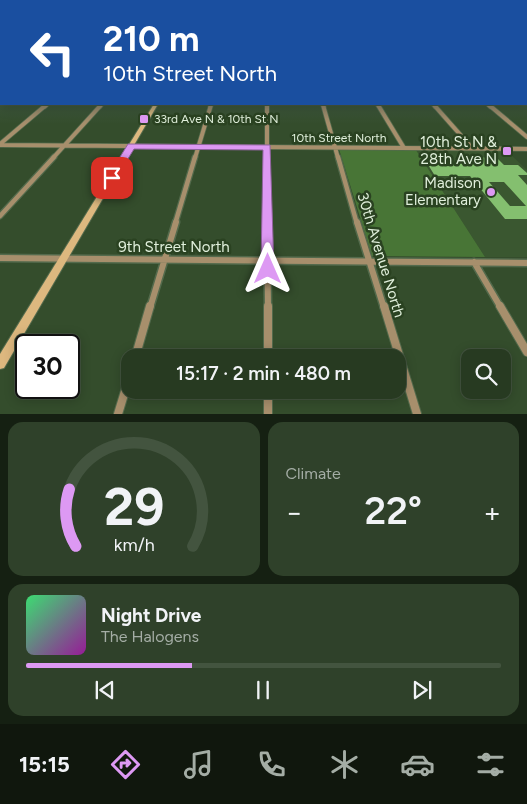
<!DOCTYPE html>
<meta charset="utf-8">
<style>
body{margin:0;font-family:Figtree,sans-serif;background:#2f412a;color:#f1f3f6;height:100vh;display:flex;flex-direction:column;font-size:19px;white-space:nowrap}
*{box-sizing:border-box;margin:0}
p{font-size:16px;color:#a4ada5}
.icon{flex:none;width:28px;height:28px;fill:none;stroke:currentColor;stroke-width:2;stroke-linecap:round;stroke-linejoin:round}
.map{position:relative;height:414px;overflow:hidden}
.panel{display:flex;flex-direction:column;gap:8px;padding:8px;background:#152012;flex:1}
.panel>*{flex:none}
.hud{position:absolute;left:0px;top:0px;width:528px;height:105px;box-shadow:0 2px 12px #0003,0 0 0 1px #43543f;background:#1a4fa0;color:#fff;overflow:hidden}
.fabs{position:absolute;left:461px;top:349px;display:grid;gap:10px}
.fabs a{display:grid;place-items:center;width:50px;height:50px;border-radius:10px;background:#273a21;box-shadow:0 2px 12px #0003,0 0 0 1px #43543f;font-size:25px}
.speed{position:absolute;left:15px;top:334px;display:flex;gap:10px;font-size:25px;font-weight:700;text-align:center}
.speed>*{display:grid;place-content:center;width:65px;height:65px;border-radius:50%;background:#273a21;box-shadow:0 2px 12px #0003,0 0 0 1px #43543f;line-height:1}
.speed .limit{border:2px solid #111;border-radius:8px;background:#fff;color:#111}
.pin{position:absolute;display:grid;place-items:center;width:42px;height:42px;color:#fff;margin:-21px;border-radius:10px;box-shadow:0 2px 8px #0006}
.me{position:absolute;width:55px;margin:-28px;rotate:0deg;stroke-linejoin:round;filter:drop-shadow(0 0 4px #0008)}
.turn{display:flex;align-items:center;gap:18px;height:105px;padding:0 20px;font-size:22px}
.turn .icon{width:65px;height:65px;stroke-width:2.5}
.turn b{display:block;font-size:35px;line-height:42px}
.big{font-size:38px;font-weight:600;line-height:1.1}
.panel .tile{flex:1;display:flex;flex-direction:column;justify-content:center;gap:8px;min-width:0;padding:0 18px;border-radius:15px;background:#2f412a}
.panel .dial{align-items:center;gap:0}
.dial svg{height:130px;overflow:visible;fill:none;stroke:#43543f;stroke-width:7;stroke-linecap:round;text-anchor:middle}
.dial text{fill:#f1f3f6;stroke:none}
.song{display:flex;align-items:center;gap:15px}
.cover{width:60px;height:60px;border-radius:8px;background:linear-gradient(135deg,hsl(140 70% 55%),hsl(300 70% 35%))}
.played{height:5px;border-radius:2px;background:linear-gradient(90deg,#dd99f3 35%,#43543f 35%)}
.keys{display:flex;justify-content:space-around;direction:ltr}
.heat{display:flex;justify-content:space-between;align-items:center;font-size:28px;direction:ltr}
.panel .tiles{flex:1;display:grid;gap:8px;grid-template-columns:1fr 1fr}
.tile:last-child{grid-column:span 2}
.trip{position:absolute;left:121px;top:349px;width:285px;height:50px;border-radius:15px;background:#273a21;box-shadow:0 2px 12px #0003,0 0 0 1px #43543f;font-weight:600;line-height:50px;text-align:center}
.tab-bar{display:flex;height:80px;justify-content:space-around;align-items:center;background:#10170d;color:#a4ada5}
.tab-bar .icon{width:35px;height:35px}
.tab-bar .selected{color:#dd99f3}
.tab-bar b{font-size:22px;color:#f1f3f6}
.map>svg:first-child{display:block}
.built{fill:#3a5730}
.green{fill:#487536}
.building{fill:#84bf6f;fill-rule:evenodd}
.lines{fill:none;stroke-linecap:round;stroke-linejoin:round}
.street-far4-casing{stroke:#536a4c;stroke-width:4.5}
.street-far3-casing{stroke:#536a4c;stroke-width:5.5}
.street-far2-casing{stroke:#536a4c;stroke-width:7}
.street-far1-casing{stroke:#536a4c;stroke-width:9}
.street-casing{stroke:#536a4c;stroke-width:10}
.secondary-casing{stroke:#536a4c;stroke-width:2}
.street-far4{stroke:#a78f6c;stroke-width:3}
.street-far3{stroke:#a78f6c;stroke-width:4}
.street-far2{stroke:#a78f6c;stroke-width:4.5}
.street-far1{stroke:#a78f6c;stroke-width:6}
.street{stroke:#a78f6c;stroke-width:8}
.secondary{fill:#ddb87f;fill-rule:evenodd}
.route{fill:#dd99f3;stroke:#90639e}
.poi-dot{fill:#dd99f3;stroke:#2a4221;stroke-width:2}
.labels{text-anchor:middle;stroke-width:5;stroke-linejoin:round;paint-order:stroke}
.far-poi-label{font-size:12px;fill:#e0efdb;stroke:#2a4221;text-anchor:start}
.far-street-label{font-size:12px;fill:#e0efdb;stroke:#2a4221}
.poi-label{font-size:15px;fill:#e0efdb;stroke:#2a4221;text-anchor:end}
.street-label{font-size:15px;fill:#e0efdb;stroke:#2a4221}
</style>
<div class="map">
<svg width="527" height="414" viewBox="0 0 527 414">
<rect width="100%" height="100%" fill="#344d2c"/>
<path class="built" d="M 416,150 L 506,150 L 527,170 L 527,257 L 485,257 Z"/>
<path class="green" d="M 339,149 L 416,150 L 485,257 L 372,256 Z"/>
<path class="building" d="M 465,157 L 497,158 L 504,165 L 518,165 L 527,173 L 527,175 L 518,175 L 527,185 L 527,219 L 505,219 L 470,176 L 435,176 L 427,163 L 460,165 L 455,159 L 467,159 ZM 489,182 L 504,182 L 526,206 L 510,206 Z"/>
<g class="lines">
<defs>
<path id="street-far4" d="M 267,104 L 267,107
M 323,104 L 324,107
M 377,104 L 379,107
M 433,104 L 435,107
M 487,104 L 490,107
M 45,107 L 48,104
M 100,107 L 102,104
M 210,107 L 211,104"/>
<path id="street-far3" d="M 267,105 L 267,158
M 323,105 L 338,158
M 378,105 L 404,148
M 434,105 L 472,148
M 489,105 L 527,137
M 0,144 L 46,105
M 0,145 L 527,149
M 53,158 L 101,105
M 195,158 L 211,105"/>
<path id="street-far2" d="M 267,157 L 267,224
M 338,157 L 357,224
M 0,216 L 54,157
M 175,224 L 195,157"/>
<path id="street-far1" d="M 267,222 L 268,308
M 357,222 L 384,308
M 0,258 L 527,263
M 474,262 L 501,308
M 150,308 L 176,222"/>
<path id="street" d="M 268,306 L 268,358
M 384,306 L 417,414
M 500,306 L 527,352
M 135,358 L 150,306
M 268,390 L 268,414
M 118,414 L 130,375"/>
<path id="secondary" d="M 154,104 L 158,104 L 4,368 L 0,369 L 0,354 Z"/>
</defs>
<use href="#street-far4" class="street-far4-casing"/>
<use href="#street-far3" class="street-far3-casing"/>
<use href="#street-far2" class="street-far2-casing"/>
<use href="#street-far1" class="street-far1-casing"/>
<use href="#street" class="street-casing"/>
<use href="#secondary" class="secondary-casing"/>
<use href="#street-far4" class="street-far4"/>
<use href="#street-far3" class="street-far3"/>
<use href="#street-far2" class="street-far2"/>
<use href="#street-far1" class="street-far1"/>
<use href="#street" class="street"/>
<use href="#secondary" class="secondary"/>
</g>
<linearGradient id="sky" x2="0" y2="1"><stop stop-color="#1d2a18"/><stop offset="0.53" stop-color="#4a6256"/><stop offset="1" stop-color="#4a6256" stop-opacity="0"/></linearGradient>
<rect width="527" height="124" fill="url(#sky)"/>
<path class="route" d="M 128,144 L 270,145 L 274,269 L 272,273 L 268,275 L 263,273 L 261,269 L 263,150 L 134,149 L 115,180 L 108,180 L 107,178 Z"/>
<g class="poi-dot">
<rect x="139" y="114" width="10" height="10" rx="2.5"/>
<rect x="502" y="146" width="10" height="10" rx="2.5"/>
<circle cx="491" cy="192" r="5"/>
</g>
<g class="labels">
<g class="far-poi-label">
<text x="154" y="123">33rd Ave N &amp; 10th St N</text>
</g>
<g class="far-street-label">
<text x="339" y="142">10th Street North</text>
</g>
<g class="poi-label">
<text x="497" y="147">10th St N &amp;<tspan x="497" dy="17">28th Ave N</tspan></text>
<text x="481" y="188">Madison<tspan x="481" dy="17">Elementary</tspan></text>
</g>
<g class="street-label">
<text x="174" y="252">9th Street North</text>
<text transform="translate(381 255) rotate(73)" y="5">30th Avenue North</text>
</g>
</g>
</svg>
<div class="fabs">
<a><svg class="icon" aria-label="search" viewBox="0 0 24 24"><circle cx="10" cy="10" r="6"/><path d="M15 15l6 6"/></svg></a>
</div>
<div class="speed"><div class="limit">30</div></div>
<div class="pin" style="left:112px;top:178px;background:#d93025"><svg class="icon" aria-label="arrive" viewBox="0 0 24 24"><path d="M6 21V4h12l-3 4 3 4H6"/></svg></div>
<svg class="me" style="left:268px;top:269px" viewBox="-20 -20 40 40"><path d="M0-17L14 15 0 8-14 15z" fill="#dd99f3" stroke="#fff" stroke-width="4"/></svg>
<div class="trip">15:17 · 2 min · 480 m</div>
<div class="hud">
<div class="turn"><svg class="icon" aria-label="left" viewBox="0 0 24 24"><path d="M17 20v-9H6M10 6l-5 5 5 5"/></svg><div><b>210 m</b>10th Street North</div></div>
</div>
</div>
<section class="panel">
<div class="tiles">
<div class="tile dial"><svg viewBox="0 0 100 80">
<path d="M14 69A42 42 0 1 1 86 69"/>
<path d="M14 69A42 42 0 0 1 10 34" stroke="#dd99f3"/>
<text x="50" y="56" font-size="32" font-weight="700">29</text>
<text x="50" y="72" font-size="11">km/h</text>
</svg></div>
<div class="tile"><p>Climate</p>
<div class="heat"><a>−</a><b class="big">22°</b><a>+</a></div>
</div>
<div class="tile">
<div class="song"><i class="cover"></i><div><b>Night Drive</b><p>The Halogens</p></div></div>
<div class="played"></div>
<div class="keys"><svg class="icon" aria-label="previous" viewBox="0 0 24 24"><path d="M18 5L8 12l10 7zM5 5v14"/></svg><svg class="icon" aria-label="pause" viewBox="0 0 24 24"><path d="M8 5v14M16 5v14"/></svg><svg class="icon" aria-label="next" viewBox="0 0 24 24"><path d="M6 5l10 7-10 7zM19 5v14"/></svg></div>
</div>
</div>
</section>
<nav class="tab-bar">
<b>15:15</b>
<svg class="icon selected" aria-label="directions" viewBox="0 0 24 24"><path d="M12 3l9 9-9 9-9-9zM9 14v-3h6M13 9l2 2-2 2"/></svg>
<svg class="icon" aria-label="music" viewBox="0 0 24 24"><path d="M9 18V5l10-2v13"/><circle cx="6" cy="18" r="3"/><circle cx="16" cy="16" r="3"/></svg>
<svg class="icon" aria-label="phone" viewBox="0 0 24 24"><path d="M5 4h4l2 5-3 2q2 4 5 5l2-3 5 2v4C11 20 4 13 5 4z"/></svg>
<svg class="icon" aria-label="climate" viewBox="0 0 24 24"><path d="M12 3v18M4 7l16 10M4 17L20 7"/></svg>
<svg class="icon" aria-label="car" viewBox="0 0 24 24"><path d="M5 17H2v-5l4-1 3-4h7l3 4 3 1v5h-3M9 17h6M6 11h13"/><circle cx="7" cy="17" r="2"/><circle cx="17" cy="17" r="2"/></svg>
<svg class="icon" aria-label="filters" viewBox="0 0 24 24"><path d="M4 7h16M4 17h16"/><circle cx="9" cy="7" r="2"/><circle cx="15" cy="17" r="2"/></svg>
</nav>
